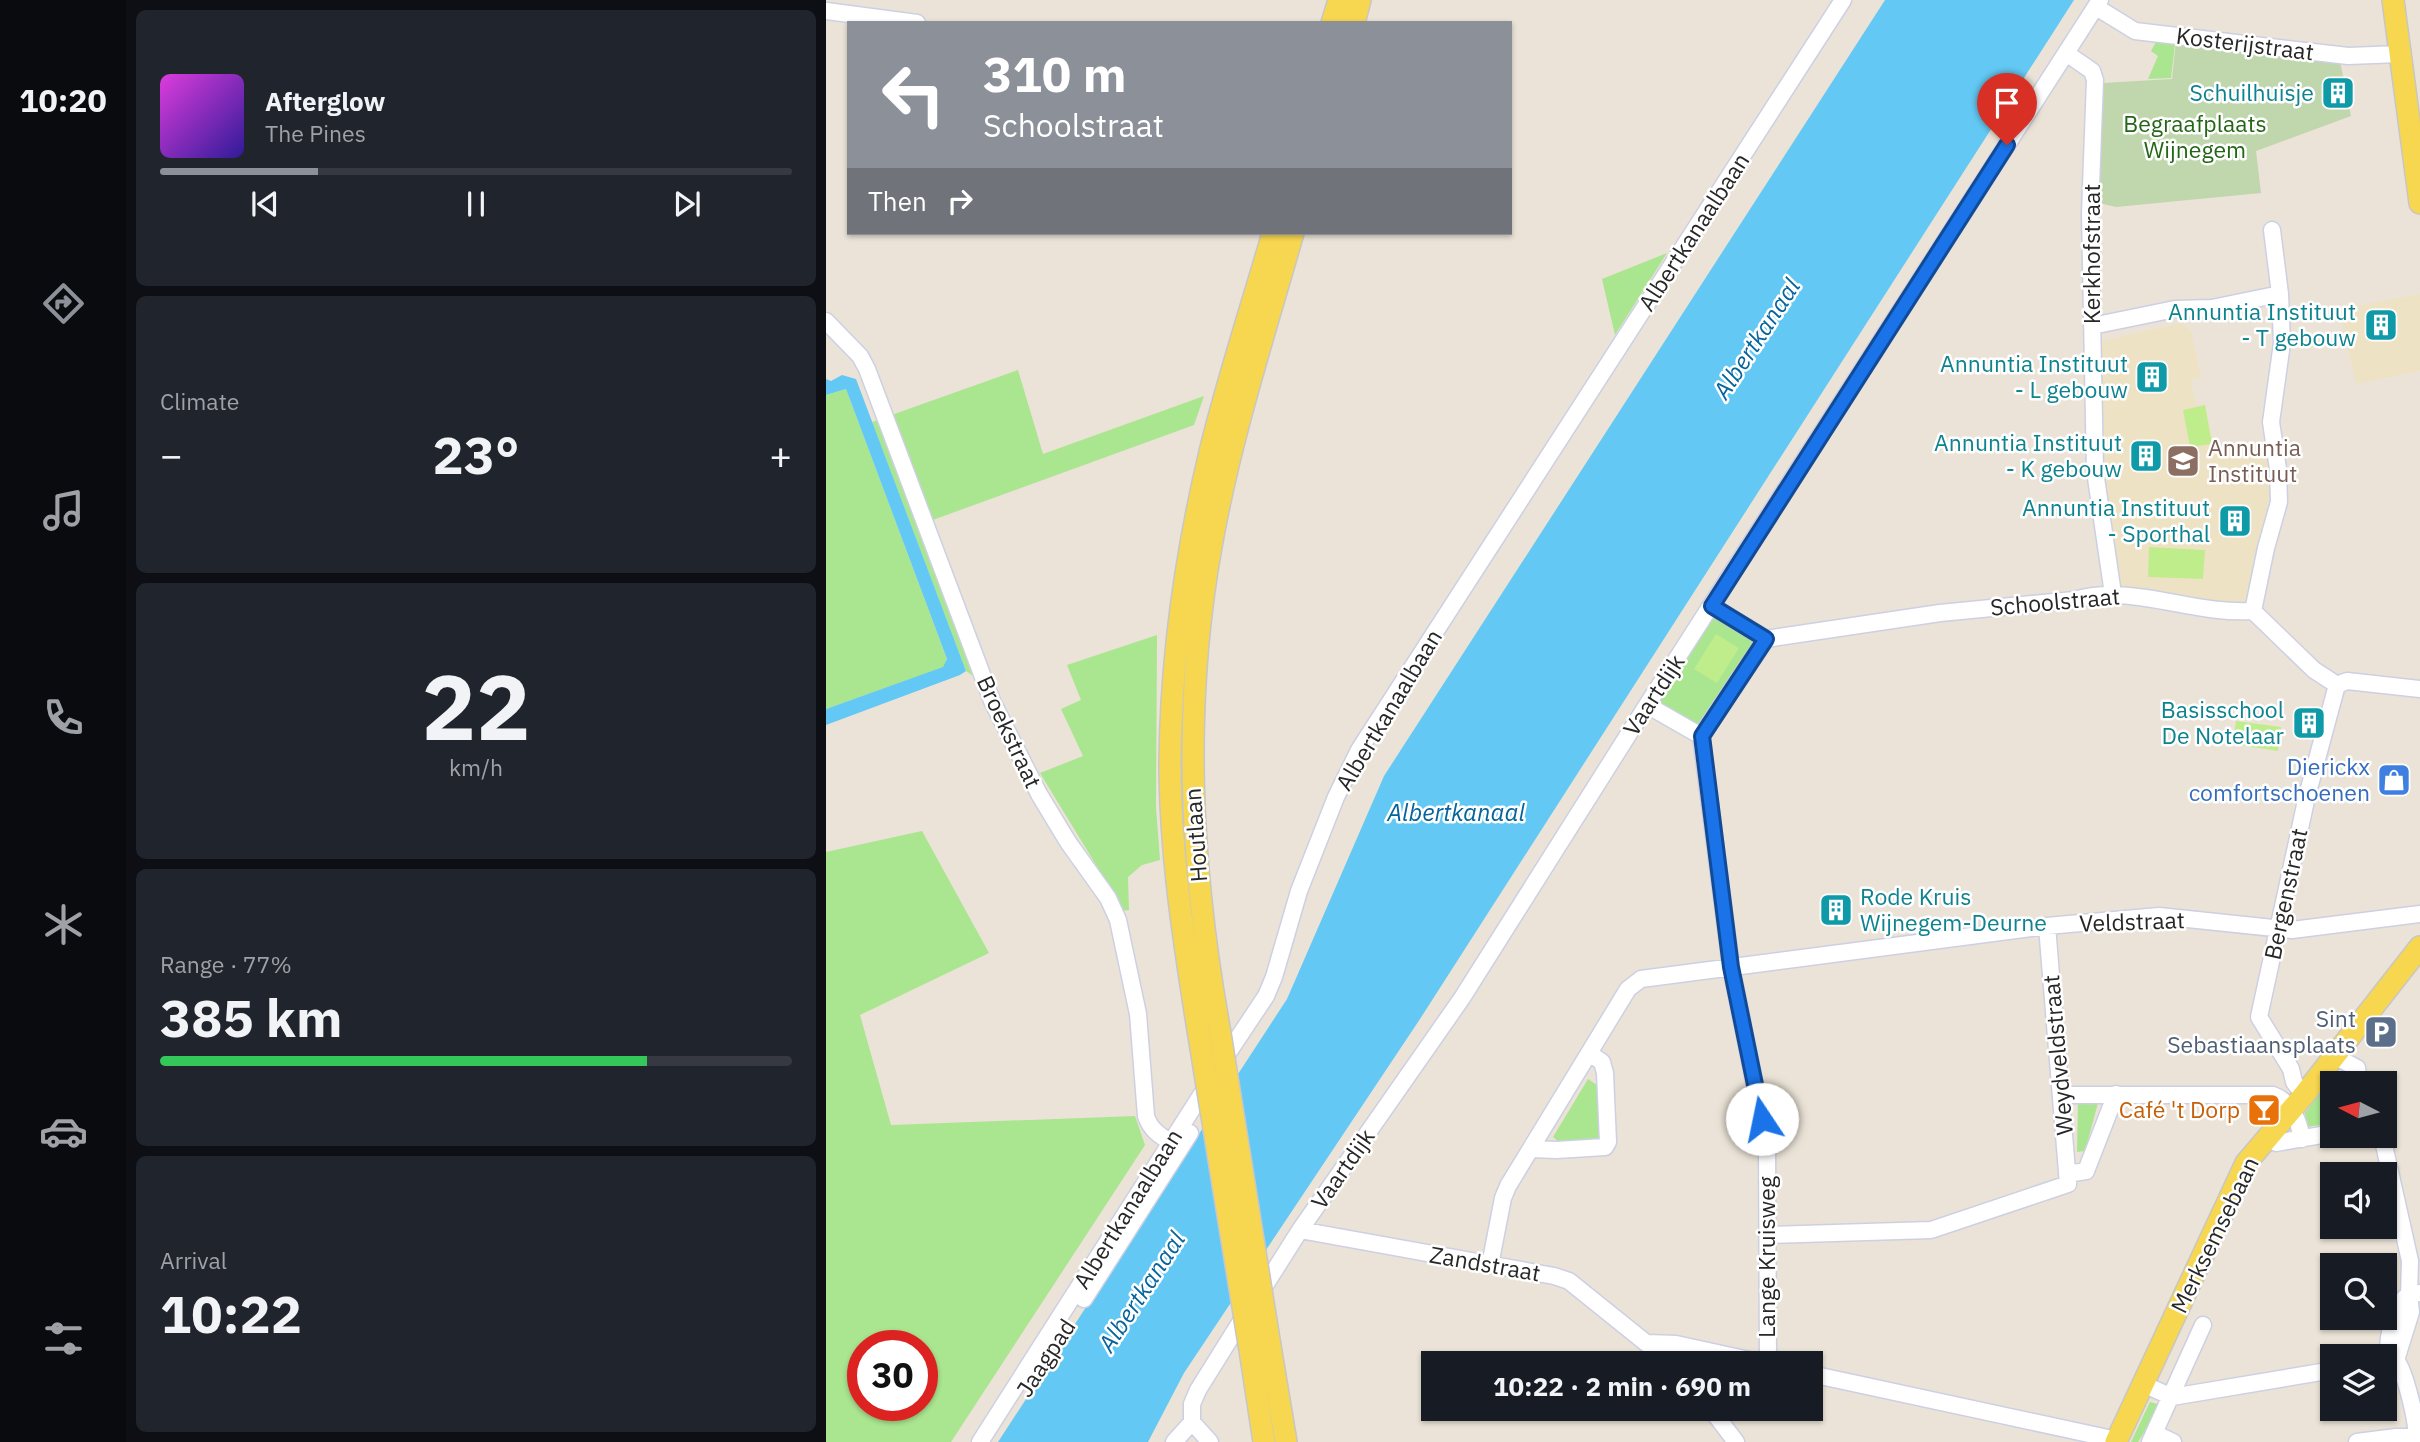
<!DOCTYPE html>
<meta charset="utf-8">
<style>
body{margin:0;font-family:"IBM Plex Sans",sans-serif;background:#20242c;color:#f1f3f6;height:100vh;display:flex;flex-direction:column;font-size:26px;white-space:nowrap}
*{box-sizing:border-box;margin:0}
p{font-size:23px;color:#9ea1a6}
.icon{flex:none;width:38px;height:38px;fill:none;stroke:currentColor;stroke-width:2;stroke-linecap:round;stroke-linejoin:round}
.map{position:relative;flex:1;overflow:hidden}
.drawer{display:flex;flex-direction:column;gap:10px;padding:10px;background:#0d0f14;width:700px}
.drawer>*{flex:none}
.guide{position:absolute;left:21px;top:21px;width:665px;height:214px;border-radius:0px;box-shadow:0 2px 5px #0004;background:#8c9099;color:#fff;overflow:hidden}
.needle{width:46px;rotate:276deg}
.buttons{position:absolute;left:1494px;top:1071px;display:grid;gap:14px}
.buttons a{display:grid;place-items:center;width:77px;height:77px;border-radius:0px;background:#171b24;box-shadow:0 2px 5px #0004;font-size:35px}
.speed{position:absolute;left:21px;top:1330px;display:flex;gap:14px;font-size:35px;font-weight:700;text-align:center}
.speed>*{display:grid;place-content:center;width:91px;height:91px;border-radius:50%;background:#171b24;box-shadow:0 2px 5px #0004;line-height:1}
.speed .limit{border:10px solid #d22;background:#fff;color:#111}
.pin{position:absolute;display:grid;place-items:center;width:60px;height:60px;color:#fff;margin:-72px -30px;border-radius:50% 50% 50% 0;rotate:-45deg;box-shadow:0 0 7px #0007}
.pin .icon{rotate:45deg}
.me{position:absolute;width:77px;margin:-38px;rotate:349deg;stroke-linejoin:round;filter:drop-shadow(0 0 5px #0008)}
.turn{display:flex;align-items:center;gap:24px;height:147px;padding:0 21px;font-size:32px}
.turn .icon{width:91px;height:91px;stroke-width:2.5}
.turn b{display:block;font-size:49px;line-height:60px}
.then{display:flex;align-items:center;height:66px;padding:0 21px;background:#0003;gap:14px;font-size:26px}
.big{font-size:52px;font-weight:700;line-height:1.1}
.drawer .widget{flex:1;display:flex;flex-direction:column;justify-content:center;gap:10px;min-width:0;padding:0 24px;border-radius:10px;background:#20242c}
.drawer .dial{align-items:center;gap:0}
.dial b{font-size:91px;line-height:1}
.song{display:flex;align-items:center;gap:21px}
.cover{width:84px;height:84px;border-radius:10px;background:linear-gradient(135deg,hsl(300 70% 55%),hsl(250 70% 35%))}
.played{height:7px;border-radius:4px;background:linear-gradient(90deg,#8c9099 25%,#363941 25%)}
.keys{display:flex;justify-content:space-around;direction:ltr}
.heat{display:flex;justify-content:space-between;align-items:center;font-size:38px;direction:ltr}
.charge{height:10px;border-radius:5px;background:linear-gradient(90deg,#34c759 77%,#363941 0)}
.trip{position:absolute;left:595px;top:1351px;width:402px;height:70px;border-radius:0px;background:#171b24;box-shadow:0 2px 5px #0004;font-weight:700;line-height:70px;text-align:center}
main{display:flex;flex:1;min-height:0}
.tabs{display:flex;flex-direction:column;width:126px;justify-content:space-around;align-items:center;background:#090b0e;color:#9ea1a6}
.tabs .icon{width:49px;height:49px}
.tabs .on{color:#8c9099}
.tabs b{font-size:32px;color:#f1f3f6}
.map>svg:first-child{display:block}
.education{fill:#eee2c5}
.green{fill:#aae590;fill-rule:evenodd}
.cemetery{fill:#c0d6ad}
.pitch{fill:#c0ed8b}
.water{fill:#63c9f4}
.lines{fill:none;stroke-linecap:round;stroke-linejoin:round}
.minor-casing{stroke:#cdd0e2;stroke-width:19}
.major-casing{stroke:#c7c7c7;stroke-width:24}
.minor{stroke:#fff;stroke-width:16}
.major{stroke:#f7d650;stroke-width:21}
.major-bridge-casing{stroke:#c7c7c7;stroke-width:24;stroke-linecap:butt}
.major-bridge{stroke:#f7d650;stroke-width:21}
.route-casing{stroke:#114b97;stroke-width:18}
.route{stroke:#1a73e8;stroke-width:12}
.labels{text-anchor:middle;stroke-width:5;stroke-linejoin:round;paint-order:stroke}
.street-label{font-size:23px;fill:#272727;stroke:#fff}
.culture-label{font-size:23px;fill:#0d838f;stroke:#fff;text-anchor:end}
.park-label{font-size:23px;fill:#236615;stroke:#fff}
.education-label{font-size:23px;fill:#785e54;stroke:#fff;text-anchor:start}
.shop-label{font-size:23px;fill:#366cbe;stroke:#fff;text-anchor:end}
.service-label{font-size:23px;fill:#4e5e75;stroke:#fff;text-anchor:end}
.food-label{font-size:23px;fill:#c56008;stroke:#fff;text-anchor:end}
.water-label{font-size:24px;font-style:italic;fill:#06639c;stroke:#fff}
</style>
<main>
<nav class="tabs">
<b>10:20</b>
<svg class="icon on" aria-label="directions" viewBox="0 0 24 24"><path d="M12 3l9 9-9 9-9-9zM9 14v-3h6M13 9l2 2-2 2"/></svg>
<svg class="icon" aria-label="music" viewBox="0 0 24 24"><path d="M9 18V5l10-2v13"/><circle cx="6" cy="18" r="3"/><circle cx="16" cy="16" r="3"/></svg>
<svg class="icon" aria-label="phone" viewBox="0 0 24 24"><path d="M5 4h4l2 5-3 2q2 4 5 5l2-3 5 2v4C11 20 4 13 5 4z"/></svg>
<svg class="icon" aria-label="climate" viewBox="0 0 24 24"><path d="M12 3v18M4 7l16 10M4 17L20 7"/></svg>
<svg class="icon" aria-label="car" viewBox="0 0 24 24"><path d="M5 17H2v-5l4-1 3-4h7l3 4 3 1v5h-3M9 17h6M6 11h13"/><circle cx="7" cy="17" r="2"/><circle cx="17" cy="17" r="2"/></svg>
<svg class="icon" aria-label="filters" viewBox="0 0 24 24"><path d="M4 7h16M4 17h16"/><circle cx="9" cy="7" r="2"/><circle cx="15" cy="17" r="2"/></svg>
</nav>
<section class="drawer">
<div class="widget">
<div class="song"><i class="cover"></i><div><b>Afterglow</b><p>The Pines</p></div></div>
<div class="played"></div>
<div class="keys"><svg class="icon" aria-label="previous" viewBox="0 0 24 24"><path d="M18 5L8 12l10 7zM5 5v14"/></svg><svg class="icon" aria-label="pause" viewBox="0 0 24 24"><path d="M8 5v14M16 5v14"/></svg><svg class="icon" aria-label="next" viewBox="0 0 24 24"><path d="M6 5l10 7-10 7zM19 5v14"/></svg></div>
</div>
<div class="widget"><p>Climate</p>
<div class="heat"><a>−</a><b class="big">23°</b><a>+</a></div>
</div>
<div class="widget dial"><b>22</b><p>km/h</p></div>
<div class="widget"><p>Range · 77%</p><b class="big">385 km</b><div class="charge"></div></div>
<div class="widget"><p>Arrival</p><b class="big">10:22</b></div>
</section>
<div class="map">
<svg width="1594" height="1442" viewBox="0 0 1594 1442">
<rect width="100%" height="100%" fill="#ebe3d7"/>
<path class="education" d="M 1594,294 L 1594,371 L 1530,384 L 1514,315 L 1515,309 Z
M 1356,323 L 1365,330 L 1375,377 L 1365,380 L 1370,405 L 1379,404 L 1389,451 L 1442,440 L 1445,446 L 1444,487 L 1439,524 L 1430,554 L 1423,599 L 1417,605 L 1287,594 L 1273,498 L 1267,343 Z"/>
<path class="green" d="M 1330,42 L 1349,44 L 1345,78 L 1322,79 L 1332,56 L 1325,51 Z
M 841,253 L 789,335 L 776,279 Z
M 192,370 L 217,454 L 378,396 L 368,425 L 104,521 L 167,690 L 140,671 L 46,422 Z
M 20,389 L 121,659 L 118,667 L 0,709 L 0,395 Z
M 888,615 L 929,640 L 876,725 L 865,723 L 832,702 Z
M 331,635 L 330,807 L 334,860 L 316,865 L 302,877 L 303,910 L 295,911 L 275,873 L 214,773 L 257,756 L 235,709 L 255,700 L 241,665 Z
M 96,831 L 163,953 L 34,1015 L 65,1125 L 309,1116 L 319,1145 L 125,1442 L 0,1442 L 0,852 ZM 37,1346 L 96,1346 L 96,1405 L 37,1405 Z
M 1516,1073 L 1517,1083 L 1507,1083 L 1507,1123 L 1481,1127 L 1479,1113 L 1508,1075 Z
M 762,1079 L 771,1085 L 778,1130 L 772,1138 L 733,1142 L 727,1137 Z
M 1252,1102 L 1272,1103 L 1259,1151 L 1251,1152 Z
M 1324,1402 L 1335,1405 L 1312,1442 L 1305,1442 Z"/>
<path class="cemetery" d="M 1350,41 L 1514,61 L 1525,116 L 1430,151 L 1435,193 L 1290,207 L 1273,203 L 1277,83 L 1346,79 Z"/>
<path class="pitch" d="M 1379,405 L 1386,444 L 1364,447 L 1357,410 Z
M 1323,547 L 1379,550 L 1377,579 L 1322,577 Z
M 890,634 L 913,648 L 891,683 L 868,669 Z
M 1410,721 L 1455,727 L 1452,751 L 1407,744 Z"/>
<path class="water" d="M 1059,0 L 1248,0 L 594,1019 L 358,1373 L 322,1442 L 172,1442 L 461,999 L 558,776 Z
M 16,375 L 30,379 L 140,671 L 134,675 L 0,725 L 0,709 L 117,667 L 121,659 L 20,389 L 0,395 L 0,379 L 5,381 Z"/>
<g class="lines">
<defs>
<path id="minor" d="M 1270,7 L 1309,31 L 1522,56 L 1574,54
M 0,11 L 91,23
M 1240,53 L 1266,71 L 1269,80 L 1264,213 L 1269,471 L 1287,594
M 0,321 L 34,356 L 41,369 L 166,701 L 213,794 L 242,842 L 282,898 L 292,920 L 312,1014 L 320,1116 C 324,1129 333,1135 344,1142
M 1266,326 L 1349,309 L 1386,308 L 1454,294
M 886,606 L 940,639 L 1114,613 L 1248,600 C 1306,583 1366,615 1427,611 L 1488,670 L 1511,685 L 1521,681 L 1594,689
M 1427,611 L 1440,548 L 1453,502 L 1452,469 L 1445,422 L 1456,343 L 1454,294 L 1446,230
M 940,639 L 875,736 L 905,967 L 941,1145 L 942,1363
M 821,705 L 875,736
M 1508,1056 L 1531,1068 L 1533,1083
M 396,1062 L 440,996 L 448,977 L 473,891 L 510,797 L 533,750 L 1017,0
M 1235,1095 L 1447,1095 C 1465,1102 1473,1121 1476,1139
M 1478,1095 L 1468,1082 L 1465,1069 L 1433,1017 L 1481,796 L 1511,685
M 1556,1136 L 1584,1261 L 1583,1295 L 1585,1312 L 1570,1360 L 1563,1356 L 1559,1358
M 1450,1143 L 1507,1133
M 705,1149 L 731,1150 L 779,1147 L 782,1142 L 779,1073 L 776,1062 L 763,1053
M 1241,1174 L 1260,1171 L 1290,1094
M 474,1230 L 728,1276 L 743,1281 L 845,1363
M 941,1235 L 1105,1230 L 1242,1184 L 1221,926
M 664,1265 L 677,1198 L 682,1186 L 802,989 L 815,979 L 1221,926 L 1333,916 L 1466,930 L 1594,914
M 433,1295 L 474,1230 L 636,998 L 821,705 L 1274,0
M 258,1299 L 364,1133
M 822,1343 L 850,1344 L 937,1363
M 1563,1356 C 1560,1341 1568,1304 1582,1295 C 1584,1295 1592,1293 1594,1293
M 1570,1360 C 1579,1371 1594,1430 1590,1442
M 985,1374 L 1291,1440
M 1317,1384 L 1346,1397 L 1507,1370
M 885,1409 L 910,1442
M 1328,1433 L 1347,1442
M 154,1442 L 384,1081
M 348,1442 L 366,1422
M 384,1442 L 366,1422 L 366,1404 L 372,1390 L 420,1313
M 1324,1442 L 1377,1325
M 1531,1442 L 1570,1437 L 1592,1437"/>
<path id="major" d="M 1567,0 L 1594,203
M 506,23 L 513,0
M 528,23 L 534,0
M 393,1027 C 364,865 356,703 386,541 C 405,436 438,335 467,233
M 372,1030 C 358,942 344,852 344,762 C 345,658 360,553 384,452 C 402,378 426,306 447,233
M 444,1346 L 460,1442
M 424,1350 L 438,1442
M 1290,1442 L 1420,1163 L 1478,1095 L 1594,947"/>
</defs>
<use href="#minor" class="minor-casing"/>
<use href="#major" class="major-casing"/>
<use href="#minor" class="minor"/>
<use href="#major" class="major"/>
<defs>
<path id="major-bridge" d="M 393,1027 L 444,1346
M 372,1030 L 424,1350"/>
</defs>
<use href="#major-bridge" class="major-bridge-casing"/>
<use href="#major-bridge" class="major-bridge"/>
</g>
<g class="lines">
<defs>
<path id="route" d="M 936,1119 L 905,967 L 876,736 L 940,639 L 886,606 L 1181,145"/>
</defs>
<use href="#route" class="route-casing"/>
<use href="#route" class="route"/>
</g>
<defs>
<symbol id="building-square" viewBox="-11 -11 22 22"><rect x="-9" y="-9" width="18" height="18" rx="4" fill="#0f9aa8" stroke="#fff"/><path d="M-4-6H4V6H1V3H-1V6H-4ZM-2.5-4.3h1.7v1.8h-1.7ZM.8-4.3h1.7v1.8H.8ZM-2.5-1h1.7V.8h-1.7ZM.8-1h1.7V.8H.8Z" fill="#fff"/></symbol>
<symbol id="school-square" viewBox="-11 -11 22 22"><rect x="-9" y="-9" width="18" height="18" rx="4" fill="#8d6e63" stroke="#fff"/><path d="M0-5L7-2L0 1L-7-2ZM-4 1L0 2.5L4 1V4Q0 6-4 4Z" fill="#fff"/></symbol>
<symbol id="shop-square" viewBox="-11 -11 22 22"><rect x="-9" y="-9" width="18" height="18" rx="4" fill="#3f7fe0" stroke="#fff"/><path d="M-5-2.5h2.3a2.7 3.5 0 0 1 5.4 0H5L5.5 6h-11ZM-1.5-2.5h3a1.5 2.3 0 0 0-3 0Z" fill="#fff"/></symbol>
<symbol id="parking-square" viewBox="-11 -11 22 22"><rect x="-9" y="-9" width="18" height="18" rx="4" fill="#5c6f8a" stroke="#fff"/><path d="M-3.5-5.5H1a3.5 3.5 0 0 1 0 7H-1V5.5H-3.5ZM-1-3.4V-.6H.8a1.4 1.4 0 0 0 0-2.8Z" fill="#fff"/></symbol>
<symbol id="bar-square" viewBox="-11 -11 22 22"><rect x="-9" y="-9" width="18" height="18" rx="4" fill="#e8710a" stroke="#fff"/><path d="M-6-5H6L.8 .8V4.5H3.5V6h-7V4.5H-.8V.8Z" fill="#fff"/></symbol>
</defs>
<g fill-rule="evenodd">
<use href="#building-square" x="1493" y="74" width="38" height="38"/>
<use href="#building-square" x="1536" y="306" width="38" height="38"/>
<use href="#building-square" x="1307" y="358" width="38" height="38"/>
<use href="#building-square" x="1301" y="437" width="38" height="38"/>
<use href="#school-square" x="1338" y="442" width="38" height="38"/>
<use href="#building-square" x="1390" y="502" width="38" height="38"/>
<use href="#building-square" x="1464" y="704" width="38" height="38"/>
<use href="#shop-square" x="1549" y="761" width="38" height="38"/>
<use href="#building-square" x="991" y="891" width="38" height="38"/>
<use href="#parking-square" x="1536" y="1013" width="38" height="38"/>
<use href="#bar-square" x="1419" y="1091" width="38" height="38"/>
</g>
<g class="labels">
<g class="street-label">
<text transform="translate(1419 44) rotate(7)" y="8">Kosterijstraat</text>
<text transform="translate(868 232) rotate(-57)" y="8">Albertkanaalbaan</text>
<text transform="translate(1266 254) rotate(-90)" y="8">Kerkhofstraat</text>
<text transform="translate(1229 602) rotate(-5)" y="8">Schoolstraat</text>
<text transform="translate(828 695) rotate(-57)" y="8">Vaartdijk</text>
<text transform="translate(563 710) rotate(-59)" y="8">Albertkanaalbaan</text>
<text transform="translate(183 732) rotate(65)" y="8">Broekstraat</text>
<text transform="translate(370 835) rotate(-94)" y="8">Houtlaan</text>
<text transform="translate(1460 894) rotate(-78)" y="8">Bergenstraat</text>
<text transform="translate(1306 922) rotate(-2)" y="8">Veldstraat</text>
<text transform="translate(1232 1055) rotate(-95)" y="8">Weydveldstraat</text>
<text transform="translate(517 1169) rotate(-55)" y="8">Vaartdijk</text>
<text transform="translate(302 1209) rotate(-58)" y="8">Albertkanaalbaan</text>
<text transform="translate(1389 1235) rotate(-64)" y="8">Merksemsebaan</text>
<text transform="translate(941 1257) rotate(-90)" y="8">Lange Kruisweg</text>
<text transform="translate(659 1264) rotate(10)" y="8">Zandstraat</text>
<text transform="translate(220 1358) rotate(-57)" y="8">Jaagpad</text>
</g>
<g class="culture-label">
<text x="1488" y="101">Schuilhuisje</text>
<text x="1530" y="320">Annuntia Instituut<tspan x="1530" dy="26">- T gebouw</tspan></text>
<text x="1302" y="372">Annuntia Instituut<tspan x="1302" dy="26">- L gebouw</tspan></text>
<text x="1296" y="451">Annuntia Instituut<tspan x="1296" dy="26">- K gebouw</tspan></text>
<text x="1384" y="516">Annuntia Instituut<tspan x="1384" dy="26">- Sporthal</tspan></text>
<text x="1458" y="718">Basisschool<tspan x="1458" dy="26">De Notelaar</tspan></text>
<text x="1034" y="905" text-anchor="start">Rode Kruis<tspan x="1034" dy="26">Wijnegem-Deurne</tspan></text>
</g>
<g class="park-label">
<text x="1369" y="132">Begraafplaats<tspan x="1369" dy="26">Wijnegem</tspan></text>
</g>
<g class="education-label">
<text x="1382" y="456">Annuntia<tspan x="1382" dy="26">Instituut</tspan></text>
</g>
<g class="shop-label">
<text x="1544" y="775">Dierickx<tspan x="1544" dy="26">comfortschoenen</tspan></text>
</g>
<g class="service-label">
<text x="1530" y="1027">Sint<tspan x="1530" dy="26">Sebastiaansplaats</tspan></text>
</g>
<g class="food-label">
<text x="1414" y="1118">Café 't Dorp</text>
</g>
<g class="water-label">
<text transform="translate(931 339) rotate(-57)" y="8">Albertkanaal</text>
<text x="630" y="821">Albertkanaal</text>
<text transform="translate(316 1292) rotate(-57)" y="8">Albertkanaal</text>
</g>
</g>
</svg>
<div class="buttons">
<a><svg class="needle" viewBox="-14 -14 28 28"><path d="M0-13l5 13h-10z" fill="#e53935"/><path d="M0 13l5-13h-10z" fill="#9ea1a6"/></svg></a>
<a><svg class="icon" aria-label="sound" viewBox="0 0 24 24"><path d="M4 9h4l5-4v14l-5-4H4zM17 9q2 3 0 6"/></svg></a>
<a><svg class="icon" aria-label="search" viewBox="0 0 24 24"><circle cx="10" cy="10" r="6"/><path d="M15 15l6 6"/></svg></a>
<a><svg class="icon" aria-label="layers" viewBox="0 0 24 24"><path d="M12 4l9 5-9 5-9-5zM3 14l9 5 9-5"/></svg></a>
</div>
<div class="speed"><div class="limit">30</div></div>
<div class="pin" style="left:1181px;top:145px;background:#d93025"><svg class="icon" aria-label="arrive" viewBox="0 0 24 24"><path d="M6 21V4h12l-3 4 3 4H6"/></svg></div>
<svg class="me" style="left:936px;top:1119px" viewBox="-20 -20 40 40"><circle r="19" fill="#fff"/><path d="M0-13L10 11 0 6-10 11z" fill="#1a73e8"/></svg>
<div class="trip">10:22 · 2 min · 690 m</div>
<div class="guide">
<div class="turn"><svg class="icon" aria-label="left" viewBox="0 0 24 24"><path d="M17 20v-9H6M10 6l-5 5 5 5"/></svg><div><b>310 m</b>Schoolstraat</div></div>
<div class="then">Then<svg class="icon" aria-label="right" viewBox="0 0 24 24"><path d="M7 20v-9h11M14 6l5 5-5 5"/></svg></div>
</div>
</div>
</main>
